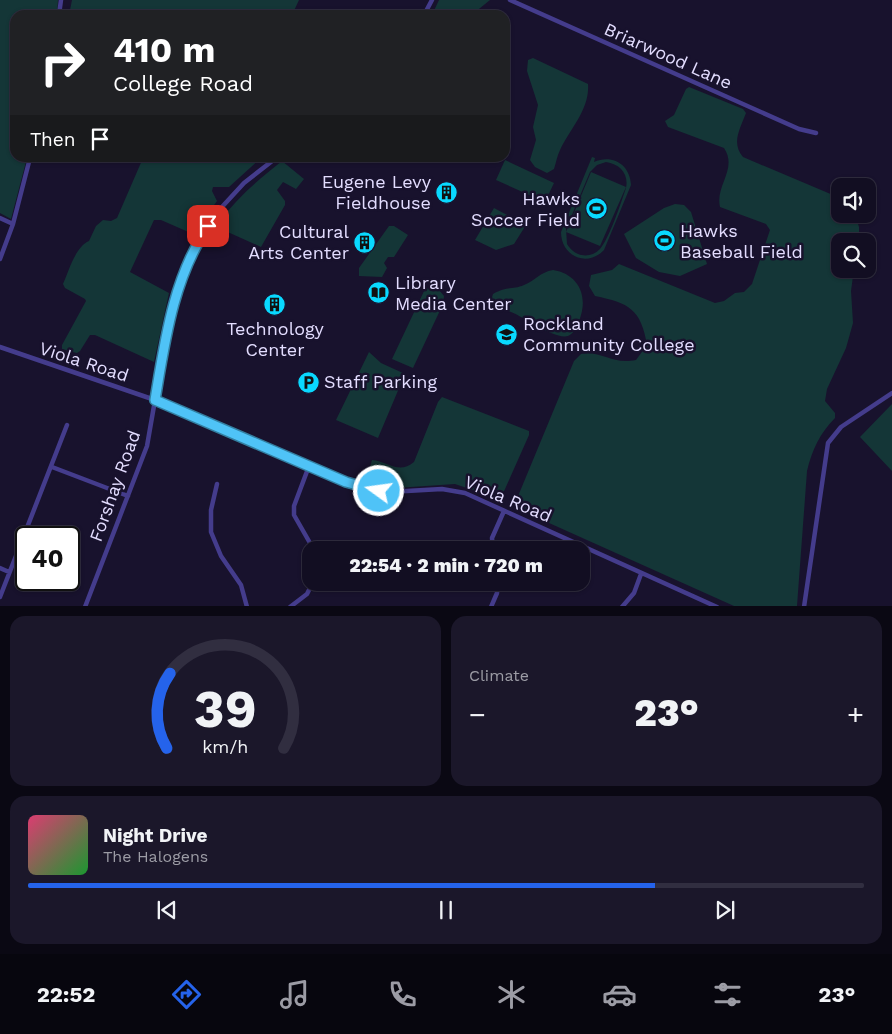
<!DOCTYPE html>
<meta charset="utf-8">
<style>
body{margin:0;font-family:"Work Sans",sans-serif;background:#1b172a;color:#f1f3f6;height:100vh;display:flex;flex-direction:column;font-size:19px;white-space:nowrap}
*{box-sizing:border-box;margin:0}
p{font-size:16px;color:#9c9ca5}
.icon{flex:none;width:28px;height:28px;fill:none;stroke:currentColor;stroke-width:2;stroke-linecap:round;stroke-linejoin:round}
.map{position:relative;height:606px;overflow:hidden}
.panel{display:flex;flex-direction:column;gap:10px;padding:10px;background:#0a0813;flex:1}
.panel>*{flex:none}
.top-card{position:absolute;left:10px;top:10px;width:500px;height:152px;border-radius:15px;box-shadow:0 1px 4px #0004,0 0 0 1px #312e40;background:#202124;color:#fff;overflow:hidden}
.buttons{position:absolute;left:831px;top:178px;display:grid;gap:10px}
.buttons a{display:grid;place-items:center;width:45px;height:45px;border-radius:10px;background:#120e22;box-shadow:0 1px 4px #0004,0 0 0 1px #312e40;font-size:25px}
.speed{position:absolute;left:15px;top:526px;display:flex;gap:10px;font-size:25px;font-weight:700;text-align:center}
.speed>*{display:grid;place-content:center;width:65px;height:65px;border-radius:50%;background:#120e22;box-shadow:0 1px 4px #0004,0 0 0 1px #312e40;line-height:1}
.speed .limit{border:2px solid #111;border-radius:8px;background:#fff;color:#111}
.pin{position:absolute;display:grid;place-items:center;width:42px;height:42px;color:#fff;margin:-21px;border-radius:10px;box-shadow:0 2px 8px #0006}
.me{position:absolute;width:55px;margin:-28px;rotate:284deg;stroke-linejoin:round;filter:drop-shadow(0 0 4px #0008)}
.turn{display:flex;align-items:center;gap:18px;height:105px;padding:0 20px;font-size:22px}
.turn .icon{width:65px;height:65px;stroke-width:2.5}
.turn b{display:block;font-size:35px;line-height:42px}
.then{display:flex;align-items:center;height:48px;padding:0 20px;background:#0003;gap:10px;font-size:19px}
.big{font-size:38px;font-weight:800;line-height:1.1}
.panel .card{flex:1;display:flex;flex-direction:column;justify-content:center;gap:8px;min-width:0;padding:0 18px;border-radius:15px;background:#1b172a}
.panel .dial{align-items:center;gap:0}
.dial svg{height:130px;overflow:visible;fill:none;stroke:#312e40;stroke-width:7;stroke-linecap:round;text-anchor:middle}
.dial text{fill:#f1f3f6;stroke:none}
.song{display:flex;align-items:center;gap:15px}
.cover{width:60px;height:60px;border-radius:8px;background:linear-gradient(135deg,hsl(340 70% 55%),hsl(130 70% 35%))}
.played{height:5px;border-radius:2px;background:linear-gradient(90deg,#2563eb 75%,#312e40 75%)}
.keys{display:flex;justify-content:space-around;direction:ltr}
.heat{display:flex;justify-content:space-between;align-items:center;font-size:28px;direction:ltr}
.panel .tiles{flex:1;display:grid;gap:10px;grid-template-columns:1fr 1fr}
.card:last-child{grid-column:span 2}
.trip{position:absolute;left:302px;top:541px;width:288px;height:50px;border-radius:15px;background:#120e22;box-shadow:0 1px 4px #0004,0 0 0 1px #312e40;font-weight:800;line-height:50px;text-align:center}
.dock{display:flex;height:80px;justify-content:space-around;align-items:center;background:#07060e;color:#9c9ca5}
.dock .icon{width:35px;height:35px}
.dock .on{color:#2563eb}
.dock b{font-size:22px;color:#f1f3f6}
.map>svg:first-child{display:block}
.green{fill:#143637;fill-rule:evenodd}
.lines{fill:none;stroke-linecap:round;stroke-linejoin:round}
.minor{stroke:#443c8c;stroke-width:4.5}
.route-casing{stroke:#337fa1;stroke-width:12}
.route{stroke:#4fc3f7;stroke-width:9}
.labels{text-anchor:middle;stroke-width:5;stroke-linejoin:round;paint-order:stroke}
.street-label{font-size:18px;fill:#e3ddff;stroke:#18122d}
.poi-label{font-size:18px;fill:#e3ddff;stroke:#18122d;text-anchor:start}
</style>
<div class="map">
<svg width="892" height="607" viewBox="0 0 892 607">
<rect width="100%" height="100%" fill="#18122d"/>
<path class="green" d="M 0,0 L 58,0 L 57,15 L 15,15 L 15,158 L 27,158 L 11,219 L 0,213 Z
M 72,0 L 299,0 L 292,15 L 69,15 Z
M 439,0 L 490,0 L 474,13 L 474,15 L 432,15 Z
M 533,58 L 588,84 C 590,109 570,129 560,150 C 557,156 556,163 554,169 L 547,173 L 535,167 L 530,160 L 536,140 L 533,127 L 538,105 L 527,71 L 528,60 Z
M 689,87 L 743,109 L 746,113 C 740,129 731,143 743,157 L 840,198 L 840,214 L 855,214 L 859,227 L 859,241 L 840,241 L 840,269 L 854,269 L 851,291 L 853,323 L 846,348 L 827,389 L 825,401 L 835,413 L 835,418 C 820,433 812,450 807,471 L 797,606 L 734,606 L 529,514 L 519,508 L 516,501 L 574,361 L 581,354 C 601,350 611,365 636,360 L 647,345 C 641,309 629,303 595,296 L 589,286 L 591,275 L 612,270 L 619,264 L 715,303 L 724,301 L 735,293 L 744,292 L 752,284 L 770,230 L 766,224 L 720,207 C 715,185 738,169 724,148 L 668,127 L 665,121 L 674,115 L 686,89 Z
M 592,157 L 595,158 L 594,162 C 612,154 630,164 631,185 L 604,250 C 587,268 561,256 561,232 ZM 606,162 C 620,164 629,174 626,188 C 621,203 609,239 600,249 C 589,260 574,256 567,244 L 566,229 L 590,172 L 597,165 Z
M 143,158 L 261,158 L 229,187 L 213,187 L 212,191 L 217,201 L 193,234 L 161,220 L 154,220 L 130,272 L 169,293 L 154,362 L 95,335 L 90,335 L 80,351 L 77,353 L 62,349 L 62,345 L 86,301 L 85,299 L 65,288 L 63,284 C 69,271 75,247 89,241 L 96,226 L 103,220 L 111,221 L 117,218 Z
M 505,160 L 554,183 L 545,202 L 496,180 Z
M 282,161 L 304,179 L 296,189 L 283,182 L 277,190 L 285,201 L 285,205 L 261,247 L 221,229 L 219,222 C 237,198 259,179 282,161 Z
M 591,172 L 626,187 L 600,246 L 566,232 Z
M 675,204 L 684,205 L 691,212 L 707,264 L 680,276 L 659,272 L 636,258 L 624,234 L 664,208 Z
M 494,208 L 526,225 L 514,244 L 496,250 L 475,240 Z
M 389,226 L 394,226 L 408,235 L 394,257 L 388,257 L 384,263 L 387,268 L 382,277 L 359,276 L 359,268 Z
M 553,270 C 579,274 589,297 579,321 C 577,327 573,334 568,336 C 555,340 524,317 511,312 C 504,309 496,309 490,304 L 493,294 C 507,286 513,290 524,285 C 535,281 540,272 553,270 Z
M 432,287 L 439,290 L 444,296 L 443,304 L 413,368 L 392,359 L 425,289 Z
M 369,352 L 381,363 L 405,374 L 378,438 L 336,420 Z
M 442,397 L 529,431 L 529,435 L 501,498 L 497,498 L 455,484 L 396,488 L 365,484 L 372,460 C 387,461 399,475 414,462 L 438,402 Z
M 892,404 L 892,471 L 860,437 Z"/>
<g class="lines">
<path class="minor" d="M 510,0 L 799,129 L 816,133
M 59,15 L 61,0
M 424,15 L 432,0
M 0,218 L 13,224
M 0,259 L 13,224 L 30,158
M 0,347 L 155,400 L 362,488 L 389,492 L 442,489 L 465,493 L 717,607
M 309,466 L 294,506 L 294,515 L 314,550
M 52,467 L 128,496
M 217,484 L 211,510 L 211,532 L 221,556 L 241,585 L 247,607
M 493,550 L 492,538 L 504,511
M 0,568 L 9,572
M 0,597 L 67,425
M 85,607 L 147,446 L 169,320 L 186,266 L 200,238 L 221,208 L 244,183 L 276,158
M 290,607 L 307,594 L 313,582
M 491,607 L 497,593 L 498,582
M 622,607 L 634,593 L 641,574
M 804,607 L 828,443 L 841,427 L 892,393"/>
</g>
<g class="lines">
<defs>
<path id="route" d="M 208,226 C 173,279 165,340 155,400 L 346,482 L 379,491"/>
</defs>
<use href="#route" class="route-casing"/>
<use href="#route" class="route"/>
</g>
<defs>
<symbol id="building-disc" viewBox="-11 -11 22 22"><circle r="9.5" fill="#09d9ff" stroke="#18122d"/><path d="M-4-6H4V6H1V3H-1V6H-4ZM-2.5-4.3h1.7v1.8h-1.7ZM.8-4.3h1.7v1.8H.8ZM-2.5-1h1.7V.8h-1.7ZM.8-1h1.7V.8H.8Z" fill="#111"/></symbol>
<symbol id="stadium-disc" viewBox="-11 -11 22 22"><circle r="9.5" fill="#09d9ff" stroke="#18122d"/><path d="M0-5a6.5 5 0 1 0 0 10a6.5 5 0 1 0 0-10ZM-3.5-1.8h7v3.6h-7Z" fill="#111"/></symbol>
<symbol id="library-disc" viewBox="-11 -11 22 22"><circle r="9.5" fill="#09d9ff" stroke="#18122d"/><path d="M-6-4Q-3-5.5-.7-3.5V5Q-3 3-6 4ZM6-4Q3-5.5 .7-3.5V5Q3 3 6 4Z" fill="#111"/></symbol>
<symbol id="university-disc" viewBox="-11 -11 22 22"><circle r="9.5" fill="#09d9ff" stroke="#18122d"/><path d="M0-5L7-2L0 1L-7-2ZM-4 1L0 2.5L4 1V4Q0 6-4 4Z" fill="#111"/></symbol>
<symbol id="parking-disc" viewBox="-11 -11 22 22"><circle r="9.5" fill="#09d9ff" stroke="#18122d"/><path d="M-3.5-5.5H1a3.5 3.5 0 0 1 0 7H-1V5.5H-3.5ZM-1-3.4V-.6H.8a1.4 1.4 0 0 0 0-2.8Z" fill="#111"/></symbol>
</defs>
<g fill-rule="evenodd">
<use href="#building-disc" x="434" y="180" width="25" height="25"/>
<use href="#stadium-disc" x="584" y="196" width="25" height="25"/>
<use href="#stadium-disc" x="652" y="228" width="25" height="25"/>
<use href="#building-disc" x="352" y="230" width="25" height="25"/>
<use href="#library-disc" x="366" y="280" width="25" height="25"/>
<use href="#building-disc" x="262" y="292" width="25" height="25"/>
<use href="#university-disc" x="494" y="322" width="25" height="25"/>
<use href="#parking-disc" x="296" y="370" width="25" height="25"/>
</g>
<g class="labels">
<g class="street-label">
<text transform="translate(668 56) rotate(24)" y="6">Briarwood Lane</text>
<text transform="translate(84 362) rotate(18)" y="6">Viola Road</text>
<text transform="translate(115 486) rotate(-70)" y="6">Forshay Road</text>
<text transform="translate(508 499) rotate(23)" y="6">Viola Road</text>
</g>
<g class="poi-label">
<text x="431" y="188" text-anchor="end">Eugene Levy<tspan x="431" dy="21">Fieldhouse</tspan></text>
<text x="580" y="205" text-anchor="end">Hawks<tspan x="580" dy="21">Soccer Field</tspan></text>
<text x="680" y="237">Hawks<tspan x="680" dy="21">Baseball Field</tspan></text>
<text x="349" y="238" text-anchor="end">Cultural<tspan x="349" dy="21">Arts Center</tspan></text>
<text x="395" y="289">Library<tspan x="395" dy="21">Media Center</tspan></text>
<text x="523" y="330">Rockland<tspan x="523" dy="21">Community College</tspan></text>
<text x="275" y="335" text-anchor="middle">Technology<tspan x="275" dy="21">Center</tspan></text>
<text x="324" y="388">Staff Parking</text>
</g>
</g>
</svg>
<div class="buttons">
<a><svg class="icon" aria-label="sound" viewBox="0 0 24 24"><path d="M4 9h4l5-4v14l-5-4H4zM17 9q2 3 0 6"/></svg></a>
<a><svg class="icon" aria-label="search" viewBox="0 0 24 24"><circle cx="10" cy="10" r="6"/><path d="M15 15l6 6"/></svg></a>
</div>
<div class="speed"><div class="limit">40</div></div>
<div class="pin" style="left:208px;top:226px;background:#d93025"><svg class="icon" aria-label="arrive" viewBox="0 0 24 24"><path d="M6 21V4h12l-3 4 3 4H6"/></svg></div>
<svg class="me" style="left:379px;top:491px" viewBox="-20 -20 40 40"><circle r="17" fill="#4fc3f7" stroke="#fff" stroke-width="3"/><path d="M0-11L8 9 0 5-8 9z" fill="#fff"/></svg>
<div class="trip">22:54 · 2 min · 720 m</div>
<div class="top-card">
<div class="turn"><svg class="icon" aria-label="right" viewBox="0 0 24 24"><path d="M7 20v-9h11M14 6l5 5-5 5"/></svg><div><b>410 m</b>College Road</div></div>
<div class="then">Then<svg class="icon" aria-label="arrive" viewBox="0 0 24 24"><path d="M6 21V4h12l-3 4 3 4H6"/></svg></div>
</div>
</div>
<section class="panel">
<div class="tiles">
<div class="card dial"><svg viewBox="0 0 100 80">
<path d="M14 69A42 42 0 1 1 86 69"/>
<path d="M14 69A42 42 0 0 1 16 23" stroke="#2563eb"/>
<text x="50" y="56" font-size="32" font-weight="700">39</text>
<text x="50" y="72" font-size="11">km/h</text>
</svg></div>
<div class="card"><p>Climate</p>
<div class="heat"><a>−</a><b class="big">23°</b><a>+</a></div>
</div>
<div class="card">
<div class="song"><i class="cover"></i><div><b>Night Drive</b><p>The Halogens</p></div></div>
<div class="played"></div>
<div class="keys"><svg class="icon" aria-label="previous" viewBox="0 0 24 24"><path d="M18 5L8 12l10 7zM5 5v14"/></svg><svg class="icon" aria-label="pause" viewBox="0 0 24 24"><path d="M8 5v14M16 5v14"/></svg><svg class="icon" aria-label="next" viewBox="0 0 24 24"><path d="M6 5l10 7-10 7zM19 5v14"/></svg></div>
</div>
</div>
</section>
<nav class="dock">
<b>22:52</b>
<svg class="icon on" aria-label="directions" viewBox="0 0 24 24"><path d="M12 3l9 9-9 9-9-9zM9 14v-3h6M13 9l2 2-2 2"/></svg>
<svg class="icon" aria-label="music" viewBox="0 0 24 24"><path d="M9 18V5l10-2v13"/><circle cx="6" cy="18" r="3"/><circle cx="16" cy="16" r="3"/></svg>
<svg class="icon" aria-label="phone" viewBox="0 0 24 24"><path d="M5 4h4l2 5-3 2q2 4 5 5l2-3 5 2v4C11 20 4 13 5 4z"/></svg>
<svg class="icon" aria-label="climate" viewBox="0 0 24 24"><path d="M12 3v18M4 7l16 10M4 17L20 7"/></svg>
<svg class="icon" aria-label="car" viewBox="0 0 24 24"><path d="M5 17H2v-5l4-1 3-4h7l3 4 3 1v5h-3M9 17h6M6 11h13"/><circle cx="7" cy="17" r="2"/><circle cx="17" cy="17" r="2"/></svg>
<svg class="icon" aria-label="filters" viewBox="0 0 24 24"><path d="M4 7h16M4 17h16"/><circle cx="9" cy="7" r="2"/><circle cx="15" cy="17" r="2"/></svg>
<b>23°</b>
</nav>
